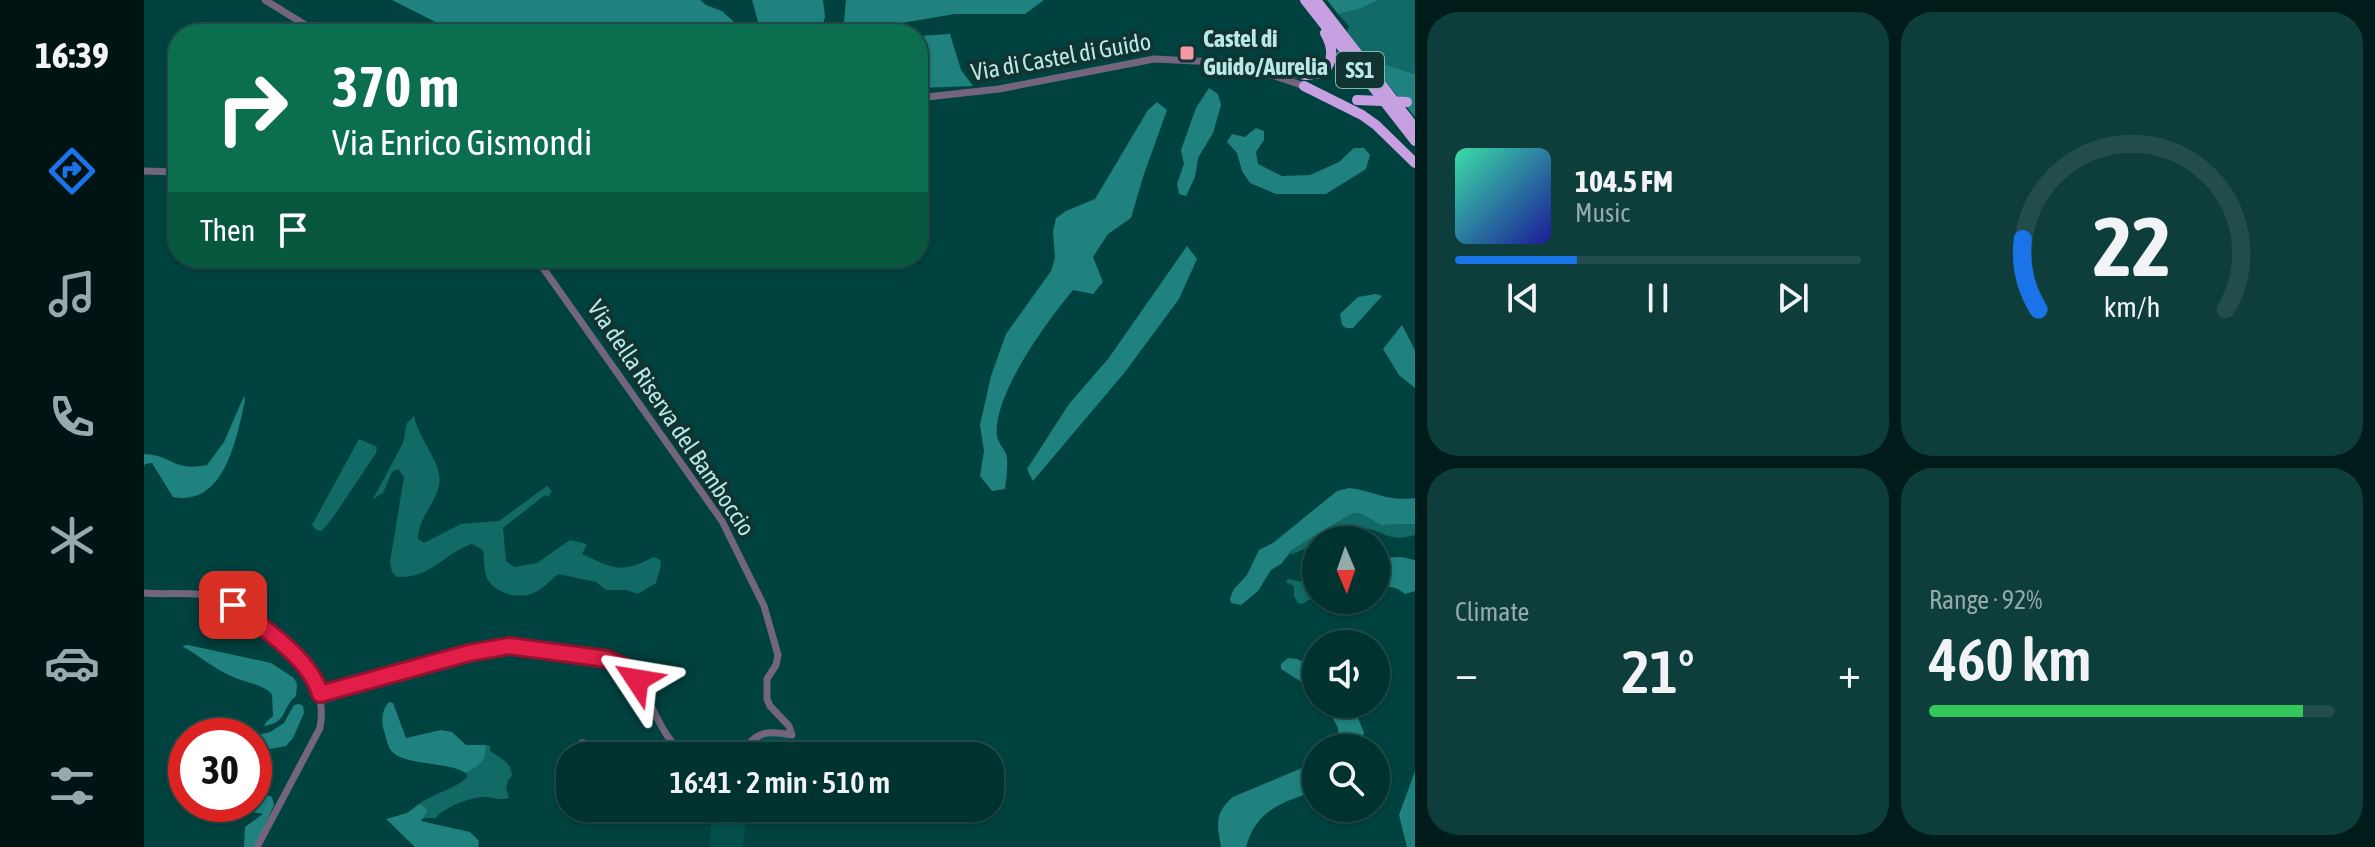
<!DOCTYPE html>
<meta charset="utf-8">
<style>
body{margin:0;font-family:"Asap Condensed",sans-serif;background:#0e3e3b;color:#f1f3f6;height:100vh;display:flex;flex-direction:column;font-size:30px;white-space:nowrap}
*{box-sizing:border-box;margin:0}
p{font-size:26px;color:#95aaaa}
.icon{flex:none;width:44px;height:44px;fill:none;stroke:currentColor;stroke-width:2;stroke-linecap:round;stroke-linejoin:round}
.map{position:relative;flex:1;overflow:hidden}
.side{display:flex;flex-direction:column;gap:12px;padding:12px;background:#001c1a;width:960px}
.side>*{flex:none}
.top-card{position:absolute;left:24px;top:24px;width:760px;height:244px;border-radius:32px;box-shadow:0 2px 6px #0004,0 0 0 2px #224d4b;background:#0b6e4f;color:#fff;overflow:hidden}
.needle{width:52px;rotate:178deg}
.fabs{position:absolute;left:1158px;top:526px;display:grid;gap:16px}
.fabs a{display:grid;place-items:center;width:88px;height:88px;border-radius:50%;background:#00322f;box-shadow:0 2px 6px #0004,0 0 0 2px #224d4b;font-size:40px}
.speed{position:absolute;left:24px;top:718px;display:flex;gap:16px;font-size:40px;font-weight:700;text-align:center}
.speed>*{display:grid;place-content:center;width:104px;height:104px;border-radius:50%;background:#00322f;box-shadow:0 2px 6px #0004,0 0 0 2px #224d4b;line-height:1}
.speed .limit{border:12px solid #d22;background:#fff;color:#111}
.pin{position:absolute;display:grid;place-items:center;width:68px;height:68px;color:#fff;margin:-34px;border-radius:16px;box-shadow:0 4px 12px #0006}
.me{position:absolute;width:88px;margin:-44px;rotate:303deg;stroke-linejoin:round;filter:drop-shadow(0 0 6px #0008)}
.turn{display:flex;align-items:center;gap:28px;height:168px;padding:0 32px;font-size:36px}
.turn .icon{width:104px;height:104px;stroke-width:2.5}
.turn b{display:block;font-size:56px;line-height:68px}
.then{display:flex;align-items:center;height:76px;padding:0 32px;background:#0003;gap:16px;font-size:30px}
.big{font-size:60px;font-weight:600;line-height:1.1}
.side .tile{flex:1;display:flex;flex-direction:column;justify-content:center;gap:12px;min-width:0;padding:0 28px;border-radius:32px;background:#0e3e3b}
.side .dial{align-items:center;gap:0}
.dial svg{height:208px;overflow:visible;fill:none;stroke:#224d4b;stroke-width:7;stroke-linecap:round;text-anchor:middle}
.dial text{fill:#f1f3f6;stroke:none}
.song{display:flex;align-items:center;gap:24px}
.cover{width:96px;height:96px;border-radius:12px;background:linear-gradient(135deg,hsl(160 70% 55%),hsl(240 70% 35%))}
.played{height:8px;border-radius:4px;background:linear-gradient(90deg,#1a73e8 30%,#224d4b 30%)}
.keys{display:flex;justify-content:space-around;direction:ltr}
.heat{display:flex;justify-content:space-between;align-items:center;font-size:44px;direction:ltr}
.charge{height:12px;border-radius:6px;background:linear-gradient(90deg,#34c759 92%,#224d4b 0)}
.side .tiles{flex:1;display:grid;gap:12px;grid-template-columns:repeat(2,1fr)}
.trip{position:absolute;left:412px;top:742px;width:448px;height:80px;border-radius:32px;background:#00322f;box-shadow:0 2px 6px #0004,0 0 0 2px #224d4b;font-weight:600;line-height:80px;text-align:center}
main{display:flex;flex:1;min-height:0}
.tab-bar{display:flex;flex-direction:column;width:144px;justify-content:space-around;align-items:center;background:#001413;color:#95aaaa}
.tab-bar .icon{width:56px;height:56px}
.tab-bar .on{color:#1a73e8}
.tab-bar b{font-size:36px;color:#f1f3f6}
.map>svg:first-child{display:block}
.built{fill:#044f4c}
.green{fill:#116a66}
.forest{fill:#1f827e}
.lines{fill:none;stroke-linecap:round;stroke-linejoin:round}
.minor{stroke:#74657f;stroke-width:7}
.highway{stroke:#c6a0e1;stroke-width:10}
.highway-bridge{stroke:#c6a0e1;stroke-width:10}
.route-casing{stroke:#92132f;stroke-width:20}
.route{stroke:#e11d48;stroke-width:14}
.poi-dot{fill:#f49aa7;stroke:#113432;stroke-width:3}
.labels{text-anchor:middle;stroke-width:8;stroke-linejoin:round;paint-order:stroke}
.shield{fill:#113432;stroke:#87b3b0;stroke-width:2}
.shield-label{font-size:22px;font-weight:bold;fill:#b9e9e6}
.poi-label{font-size:24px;font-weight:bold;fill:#b9e9e6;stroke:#113432;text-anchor:start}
.street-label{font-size:24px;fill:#b9e9e6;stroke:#113432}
</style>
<main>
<nav class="tab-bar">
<b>16:39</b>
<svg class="icon on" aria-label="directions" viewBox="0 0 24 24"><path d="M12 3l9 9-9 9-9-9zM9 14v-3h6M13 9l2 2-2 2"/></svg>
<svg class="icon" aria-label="music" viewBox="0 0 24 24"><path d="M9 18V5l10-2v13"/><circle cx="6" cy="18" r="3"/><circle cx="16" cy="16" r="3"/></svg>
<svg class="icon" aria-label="phone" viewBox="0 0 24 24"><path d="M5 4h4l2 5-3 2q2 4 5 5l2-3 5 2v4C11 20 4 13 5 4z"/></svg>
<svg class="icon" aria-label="climate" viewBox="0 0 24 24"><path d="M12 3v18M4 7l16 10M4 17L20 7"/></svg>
<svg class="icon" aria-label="car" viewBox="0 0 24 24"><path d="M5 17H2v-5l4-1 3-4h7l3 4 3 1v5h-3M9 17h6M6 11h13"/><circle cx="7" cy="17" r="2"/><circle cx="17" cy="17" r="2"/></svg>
<svg class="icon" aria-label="filters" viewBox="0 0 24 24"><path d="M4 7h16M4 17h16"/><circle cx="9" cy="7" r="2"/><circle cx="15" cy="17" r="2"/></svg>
</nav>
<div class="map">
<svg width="1271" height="847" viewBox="0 0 1271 847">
<rect width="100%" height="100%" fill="#00423f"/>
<path class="built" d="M 622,735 L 636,735 L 646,739 L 648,756 L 596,756 L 613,738 Z
M 595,808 L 653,808 L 653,818 L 648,821 L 602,822 L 599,847 L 566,847 L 567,822 L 596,822 Z"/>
<path class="green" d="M 1234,0 L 1271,0 L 1271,74 L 1223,59 L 1203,32 L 1205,26 L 1194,14 L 1218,8 Z
M 270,416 C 274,439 300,464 295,486 C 290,505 274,519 274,539 L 280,543 L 317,524 L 355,521 L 403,486 L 408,491 L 404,497 L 401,495 L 359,528 L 362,561 L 370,567 L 393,563 L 426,540 L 443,544 L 438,554 C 471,569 476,574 510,557 L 516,560 L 517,565 L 512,583 L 494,594 L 483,590 L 462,590 L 452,582 L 414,574 C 406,581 398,590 387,594 C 371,599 348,592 342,576 C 340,568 340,558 339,550 L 328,544 C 300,553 287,579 253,577 L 248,572 L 246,562 L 260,477 L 254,469 L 248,472 L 239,493 L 229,499 L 259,443 L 263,423 Z
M 215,439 L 233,447 L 232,453 L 190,516 L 178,531 L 172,530 L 168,525 Z
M 1215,513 L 1237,525 L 1271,524 L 1271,535 C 1243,544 1239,528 1215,528 C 1197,528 1187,540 1172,540 L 1172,544 L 1146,555 L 1149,549 L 1207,514 Z
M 1144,579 L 1172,585 L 1172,596 L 1158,604 L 1154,603 L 1150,596 L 1150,586 L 1142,582 Z
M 342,745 L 346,746 L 346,751 C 357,758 367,762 368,776 L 364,780 L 362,788 L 365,798 C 356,801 349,797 339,797 C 327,797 298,808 292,818 L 278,818 L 275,804 C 290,793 310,790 323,777 L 322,773 C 335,767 342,760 342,745 Z"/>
<path class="forest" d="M 248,0 L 556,0 L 562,5 L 578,11 L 590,22 L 592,31 L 590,34 L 482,34 L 458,29 L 451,34 L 315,34 Z
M 608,0 L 679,0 L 681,17 L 677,29 L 616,29 Z
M 702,0 L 900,0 L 881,14 L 811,14 L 751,24 L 700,22 Z
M 1183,0 L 1234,0 L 1218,8 L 1194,14 Z
M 806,34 L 817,70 L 829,86 L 774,88 L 774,36 Z
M 1223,59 L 1271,74 L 1271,117 Z
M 1065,88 L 1074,94 L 1077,105 L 1069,133 L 1054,158 L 1051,177 L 1042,196 L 1035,194 L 1033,184 L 1040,164 L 1037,150 L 1052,108 Z
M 1013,102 L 1023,110 L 999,177 L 987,218 L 964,234 L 949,257 L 959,282 L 949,294 L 929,290 C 904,320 848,396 853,436 C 854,444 863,451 863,458 C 864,468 862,480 861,489 L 848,491 L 836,476 L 840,451 L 836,425 L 847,376 L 862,334 L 907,271 L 911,258 L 909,232 L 912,218 L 922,211 L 951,199 L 1004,110 Z
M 1112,128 L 1120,131 L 1120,140 L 1112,152 L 1114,164 L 1138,176 L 1166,175 L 1195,162 L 1210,148 L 1220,148 L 1226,155 L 1222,169 L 1182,194 L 1132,194 L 1106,183 L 1098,171 L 1093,153 L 1083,142 L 1088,134 L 1101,137 Z
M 1043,246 L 1053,259 L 1035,299 L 981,372 L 889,481 L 883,469 L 925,404 L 964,359 Z
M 1231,294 L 1238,296 L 1209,328 L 1202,328 L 1198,325 L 1196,314 L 1214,297 Z
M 1258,325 L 1271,350 L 1271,388 L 1255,375 L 1239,349 Z
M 100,396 L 101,400 C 93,437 81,507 29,497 L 8,463 L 1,464 L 0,467 L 0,454 C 28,455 30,472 63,465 L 80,442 Z
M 1205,488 C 1232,491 1241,502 1271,498 L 1271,524 L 1237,525 L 1215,513 L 1207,514 L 1149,549 L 1137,564 L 1127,570 L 1114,591 L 1097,605 L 1087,603 L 1086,598 L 1090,589 L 1103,575 L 1115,550 L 1129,543 L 1193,491 Z
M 1257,557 L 1271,560 L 1271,591 L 1261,594 L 1254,589 L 1232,583 L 1232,558 Z
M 44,645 L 127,663 L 150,678 L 153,684 L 152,696 C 137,708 144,723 120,726 L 122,722 L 129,716 L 128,694 C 117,683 101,683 87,676 C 69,668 54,655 38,646 Z
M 1144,658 L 1153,659 L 1172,667 L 1172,691 L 1137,669 L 1137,664 Z
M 245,702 L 249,703 L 262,738 L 297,730 L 308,732 L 322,745 L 342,745 C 342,761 336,766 322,773 C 303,761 256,766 246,749 C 243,744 242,736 240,731 C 237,721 238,709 245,702 Z
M 155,704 L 159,706 L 160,713 L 149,738 L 142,746 L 126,749 L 110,763 L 110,736 L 126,732 L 140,723 L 150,705 Z
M 1182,704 L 1209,705 L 1220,733 L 1214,748 L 1189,748 L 1195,742 L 1194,728 Z
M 1172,762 L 1172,791 C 1138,802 1112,810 1102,847 L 1077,847 C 1073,825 1070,813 1089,797 Z
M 1271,771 L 1271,847 L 1263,847 L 1255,815 Z
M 110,789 L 128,797 L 130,805 L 111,847 L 100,847 L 101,827 L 119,814 L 65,804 L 110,804 Z
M 275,804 L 282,808 L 283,812 L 277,821 L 326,832 L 335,841 L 334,847 L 271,847 L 242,819 L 263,813 Z"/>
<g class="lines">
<path class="minor" d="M 121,0 L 176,34
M 774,98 L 855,89 L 1010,59 L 1072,62 L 1131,76 L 1160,86
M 0,171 L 34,172
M 392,258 L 578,521 L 620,606 L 634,655 L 632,665 L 623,679 L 623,699 L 626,706 L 645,726 L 648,735
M 0,593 C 23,595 51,591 74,598 C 89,602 102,615 114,625 C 150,655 185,675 176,728 L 113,847
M 176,694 L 354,647 C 381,643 450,652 475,663 C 483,667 488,673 493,680 C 509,704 518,740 543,756
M 438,743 L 525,751 L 532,746
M 590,756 C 616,737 610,728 648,735"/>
<path class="highway" d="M 1161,0 L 1271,141
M 1172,0 L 1271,128
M 1101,68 L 1110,65 L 1162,75 L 1178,73 C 1191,61 1189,47 1181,33
M 1160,86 L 1218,115 L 1232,125 L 1271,163"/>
<path class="highway-bridge" d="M 1213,100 L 1263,102"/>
</g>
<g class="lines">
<defs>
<path id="route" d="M 89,605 C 117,626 167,659 176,694 L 325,653 L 365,646 L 463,659 L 481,667 L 493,680"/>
</defs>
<use href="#route" class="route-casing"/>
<use href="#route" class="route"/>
</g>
<rect class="poi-dot" x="1035" y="45" width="16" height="16" rx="4"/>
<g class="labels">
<rect class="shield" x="1192" y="52" width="48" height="36" rx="6"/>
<g class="shield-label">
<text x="1216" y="78">SS1</text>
</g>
<g class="poi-label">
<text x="1059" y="47">Castel di<tspan x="1059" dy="28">Guido/Aurelia</tspan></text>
</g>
<g class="street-label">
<text transform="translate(917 57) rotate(-10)" y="8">Via di Castel di Guido</text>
<text transform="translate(527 418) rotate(56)" y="8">Via della Riserva del Bamboccio</text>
</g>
</g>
</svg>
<div class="fabs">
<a><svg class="needle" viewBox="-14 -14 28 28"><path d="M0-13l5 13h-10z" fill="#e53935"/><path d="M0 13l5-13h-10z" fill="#95aaaa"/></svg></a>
<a><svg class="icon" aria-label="sound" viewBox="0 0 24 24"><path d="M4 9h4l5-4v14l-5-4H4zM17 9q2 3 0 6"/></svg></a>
<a><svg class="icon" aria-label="search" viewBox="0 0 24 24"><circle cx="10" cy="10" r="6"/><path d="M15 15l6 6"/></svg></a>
</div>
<div class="speed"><div class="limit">30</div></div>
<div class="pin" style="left:89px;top:605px;background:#d93025"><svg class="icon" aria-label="arrive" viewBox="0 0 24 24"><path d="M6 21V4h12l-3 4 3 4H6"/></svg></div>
<svg class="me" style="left:493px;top:680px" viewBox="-20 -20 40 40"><path d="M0-17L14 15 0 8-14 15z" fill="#e11d48" stroke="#fff" stroke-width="4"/></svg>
<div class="trip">16:41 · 2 min · 510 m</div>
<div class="top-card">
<div class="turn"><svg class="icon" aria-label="right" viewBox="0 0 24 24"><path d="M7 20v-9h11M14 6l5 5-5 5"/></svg><div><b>370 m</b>Via Enrico Gismondi</div></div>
<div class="then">Then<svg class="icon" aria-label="arrive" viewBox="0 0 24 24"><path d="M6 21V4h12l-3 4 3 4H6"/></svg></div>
</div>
</div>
<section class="side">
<div class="tiles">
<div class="tile">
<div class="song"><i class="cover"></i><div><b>104.5 FM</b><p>Music</p></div></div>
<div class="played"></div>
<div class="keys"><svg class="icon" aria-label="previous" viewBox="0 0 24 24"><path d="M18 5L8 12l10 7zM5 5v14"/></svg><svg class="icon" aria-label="pause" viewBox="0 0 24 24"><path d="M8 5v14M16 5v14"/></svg><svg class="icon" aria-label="next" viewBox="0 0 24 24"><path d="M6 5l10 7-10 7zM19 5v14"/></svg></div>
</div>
<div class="tile dial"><svg viewBox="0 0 100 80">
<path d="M14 69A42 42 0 1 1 86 69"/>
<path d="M14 69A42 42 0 0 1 8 42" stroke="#1a73e8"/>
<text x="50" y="56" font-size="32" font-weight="700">22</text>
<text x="50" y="72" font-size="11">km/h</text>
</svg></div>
<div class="tile"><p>Climate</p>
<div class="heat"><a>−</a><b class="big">21°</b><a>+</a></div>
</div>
<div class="tile"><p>Range · 92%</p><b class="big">460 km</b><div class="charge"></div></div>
</div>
</section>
</main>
